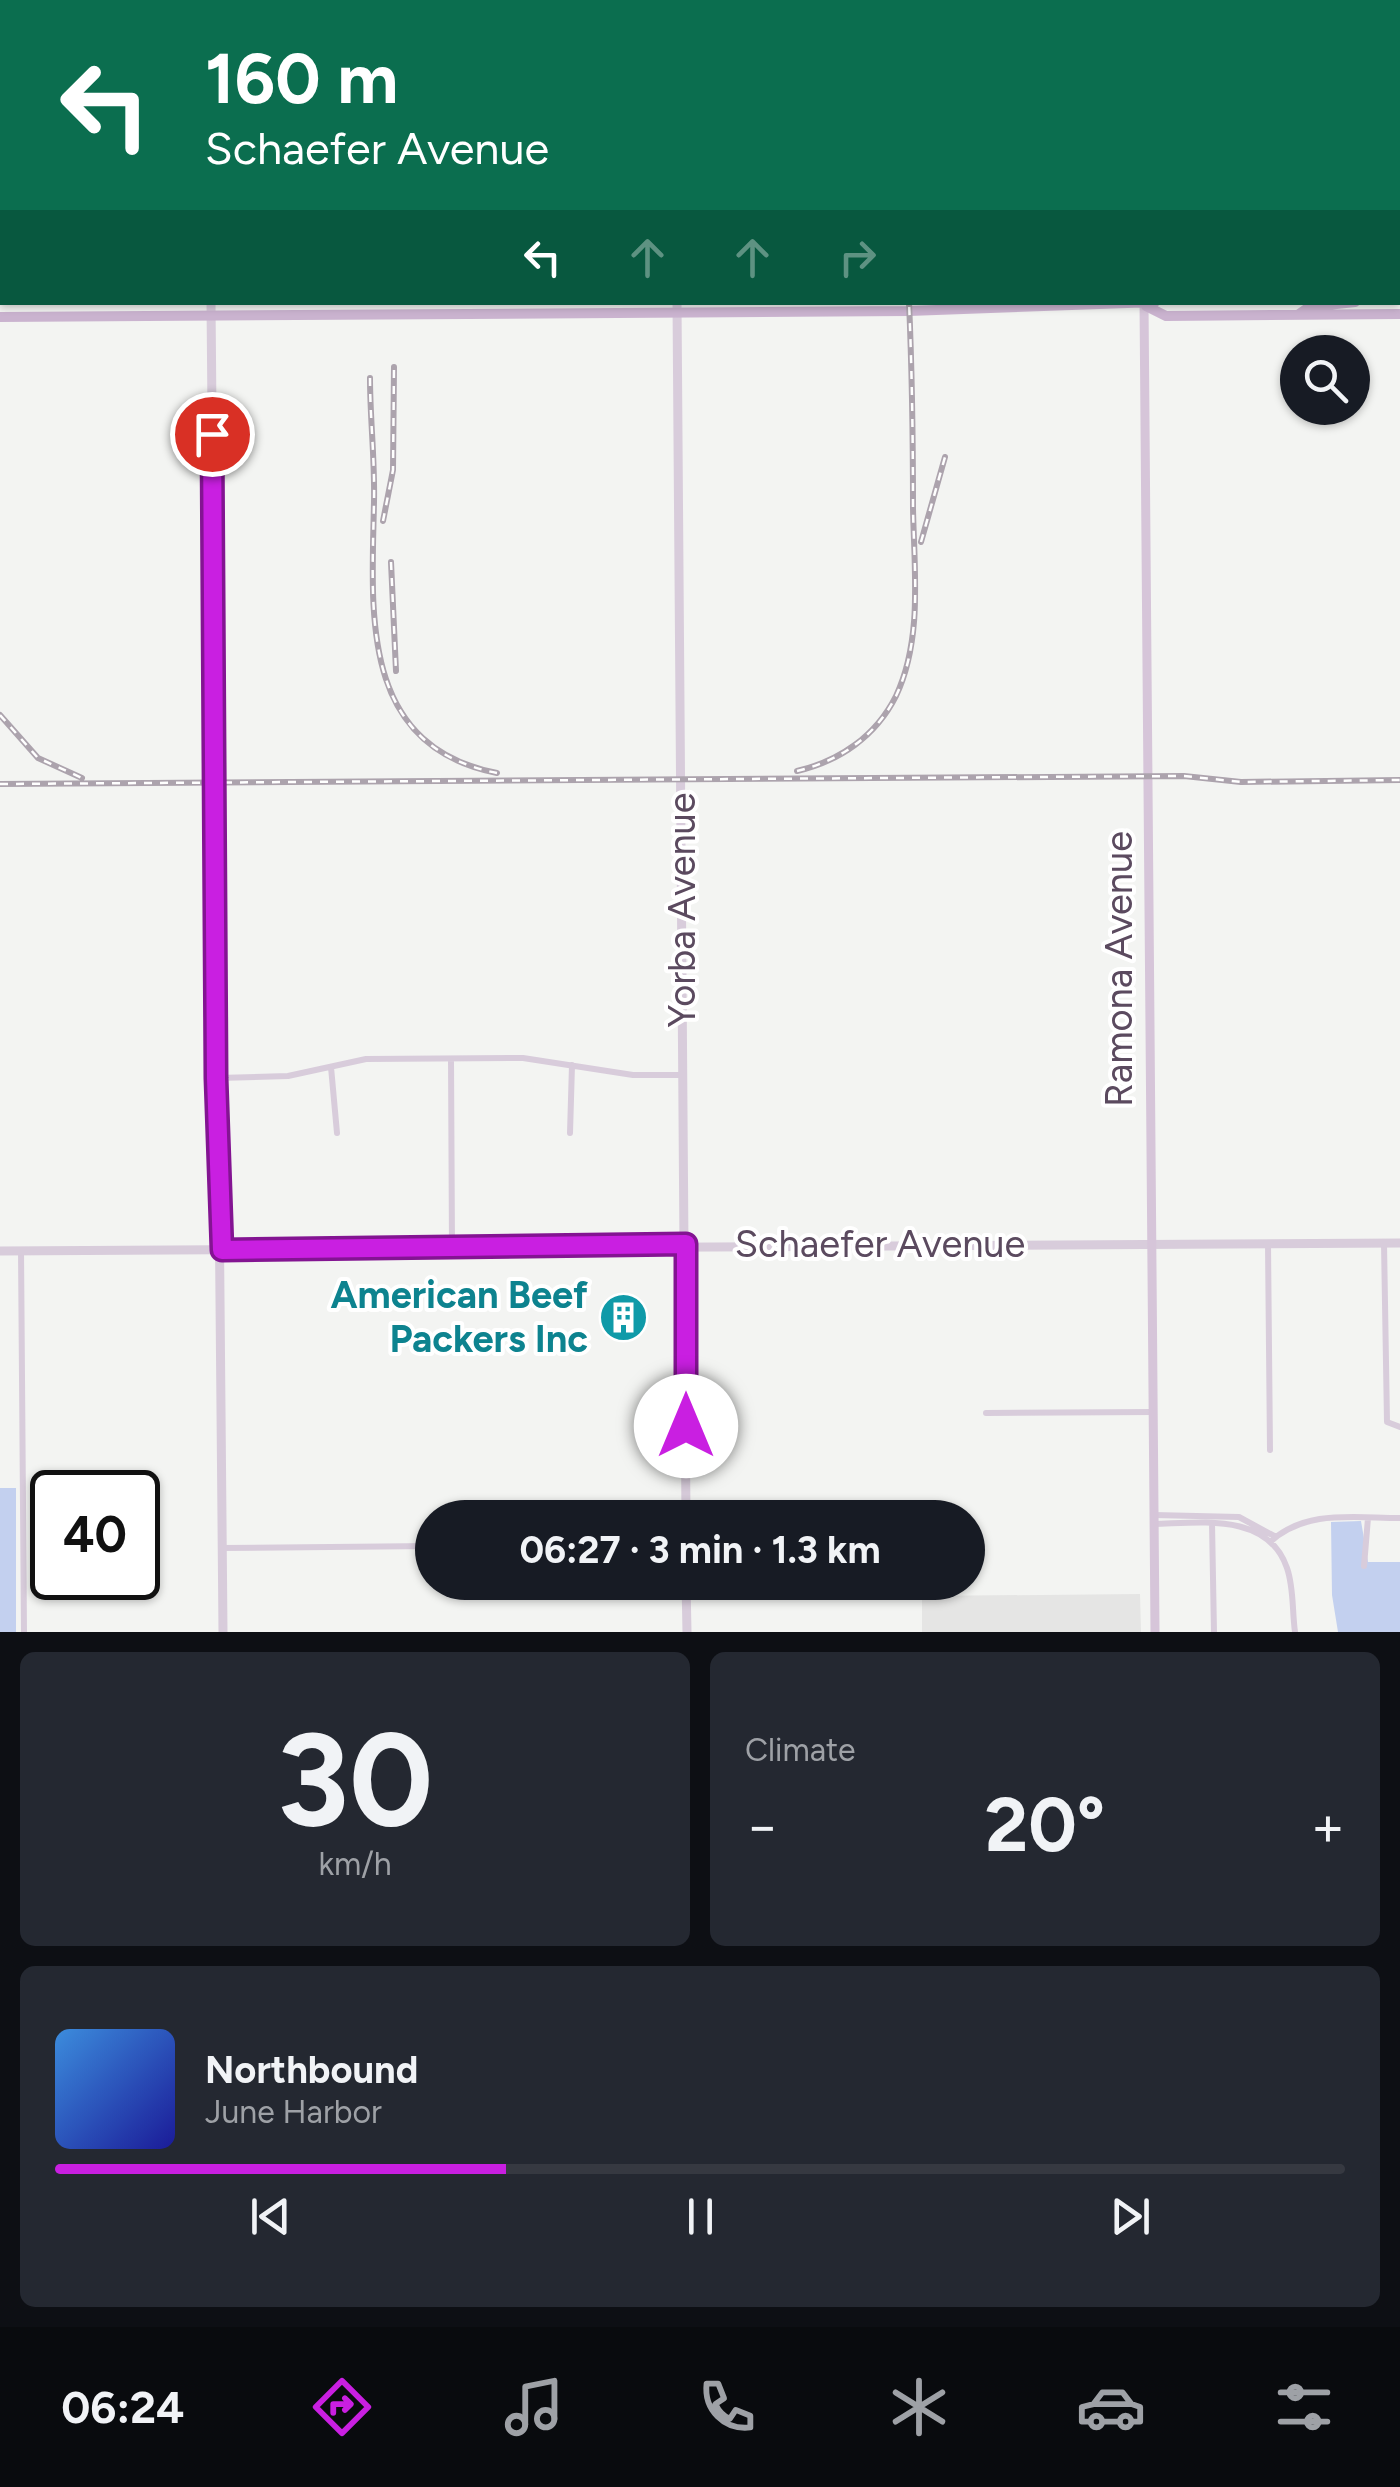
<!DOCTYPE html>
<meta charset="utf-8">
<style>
body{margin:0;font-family:Figtree,sans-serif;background:#242831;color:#f1f3f6;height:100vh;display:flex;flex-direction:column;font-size:38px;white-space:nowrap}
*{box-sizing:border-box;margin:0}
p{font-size:32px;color:#9ea1a6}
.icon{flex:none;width:55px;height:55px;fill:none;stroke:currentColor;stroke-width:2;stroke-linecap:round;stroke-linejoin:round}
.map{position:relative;height:1632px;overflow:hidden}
.panel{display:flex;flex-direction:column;gap:20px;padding:20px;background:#0d0f14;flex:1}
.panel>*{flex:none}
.top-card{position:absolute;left:0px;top:0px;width:1400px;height:305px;box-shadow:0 2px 8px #0004;background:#0b6e4f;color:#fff;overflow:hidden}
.controls{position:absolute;left:1280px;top:335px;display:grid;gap:20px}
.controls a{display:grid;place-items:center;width:90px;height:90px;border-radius:50%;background:#171b24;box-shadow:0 2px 8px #0004;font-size:50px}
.speed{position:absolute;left:30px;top:1470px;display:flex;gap:20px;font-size:50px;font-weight:700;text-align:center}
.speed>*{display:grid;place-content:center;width:130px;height:130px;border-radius:50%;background:#171b24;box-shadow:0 2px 8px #0004;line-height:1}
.speed .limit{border:5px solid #111;border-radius:15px;background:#fff;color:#111}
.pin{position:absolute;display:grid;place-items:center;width:85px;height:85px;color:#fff;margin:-42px;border:5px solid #fff;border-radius:50%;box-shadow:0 2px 10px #0007}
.me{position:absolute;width:110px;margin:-55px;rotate:0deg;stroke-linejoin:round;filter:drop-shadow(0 0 8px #0008)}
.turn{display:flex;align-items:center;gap:35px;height:210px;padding:0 40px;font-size:45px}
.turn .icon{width:130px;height:130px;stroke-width:2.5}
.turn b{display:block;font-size:70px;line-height:85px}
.lanes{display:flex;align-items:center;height:95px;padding:0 40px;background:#0003;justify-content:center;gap:50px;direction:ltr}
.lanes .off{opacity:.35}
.big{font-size:75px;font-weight:700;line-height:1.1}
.panel .widget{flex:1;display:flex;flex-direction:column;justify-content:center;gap:15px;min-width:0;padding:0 35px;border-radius:15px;background:#242831}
.panel .dial{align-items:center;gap:0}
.dial b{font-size:130px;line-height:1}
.song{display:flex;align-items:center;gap:30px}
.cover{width:120px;height:120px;border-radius:15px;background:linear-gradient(135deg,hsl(210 70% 55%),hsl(240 70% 35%))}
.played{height:10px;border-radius:5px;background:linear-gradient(90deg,#c91fe1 35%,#363941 35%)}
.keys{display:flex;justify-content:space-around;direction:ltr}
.heat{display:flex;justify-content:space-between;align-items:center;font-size:55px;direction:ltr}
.panel .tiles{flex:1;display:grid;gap:20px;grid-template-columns:1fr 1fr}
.widget:last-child{grid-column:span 2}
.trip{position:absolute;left:415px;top:1500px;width:570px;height:100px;border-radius:50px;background:#171b24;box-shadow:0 2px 8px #0004;font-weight:700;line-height:100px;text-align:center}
.tab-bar{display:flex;height:160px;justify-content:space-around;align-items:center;background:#090b0e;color:#9ea1a6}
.tab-bar .icon{width:70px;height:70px}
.tab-bar .active{color:#c91fe1}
.tab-bar b{font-size:45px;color:#f1f3f6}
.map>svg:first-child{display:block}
.education{fill:#e5e5e4}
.green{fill:#c3d0ef}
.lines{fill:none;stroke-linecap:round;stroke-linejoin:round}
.minor{stroke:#d8ccdb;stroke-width:6}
.tertiary{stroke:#d8ccdb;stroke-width:9}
.secondary{stroke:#d6c5d9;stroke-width:9}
.primary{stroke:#cab3cf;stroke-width:10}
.rail-casing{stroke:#aca3ad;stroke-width:6}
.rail{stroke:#fff;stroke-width:2.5;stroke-dasharray:8;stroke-linecap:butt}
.route-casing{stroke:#831492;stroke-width:25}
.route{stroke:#c91fe1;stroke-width:18}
.labels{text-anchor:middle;stroke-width:8;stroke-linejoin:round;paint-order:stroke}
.street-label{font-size:38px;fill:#5b4a5f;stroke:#fff}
.culture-label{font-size:38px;font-weight:bold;fill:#0d838f;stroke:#fff;text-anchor:end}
</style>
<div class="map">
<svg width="1400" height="1632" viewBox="0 0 1400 1632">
<rect width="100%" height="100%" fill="#f3f4f2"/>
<path class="education" d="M 1140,1594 L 1141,1632 L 922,1632 L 922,1596 Z"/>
<path class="green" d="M 0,1488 L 16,1488 L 16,1632 L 0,1632 Z
M 1361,1521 L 1368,1562 L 1400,1562 L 1400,1632 L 1338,1632 L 1332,1595 L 1331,1522 Z"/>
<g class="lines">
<path class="minor" d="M 451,1059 L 452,1249
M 331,1067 L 337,1133
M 218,1078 L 288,1076 L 366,1059 L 523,1058 L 633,1075 L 683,1075
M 570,1133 L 572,1065
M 1384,1243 L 1387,1422 L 1400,1427
M 1268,1244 L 1270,1450
M 21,1250 L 24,1632
M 986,1413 L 1154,1412
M 1154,1515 L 1239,1517 L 1276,1537
M 1212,1523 L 1214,1632
M 1154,1524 C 1200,1523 1268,1512 1287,1568 C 1294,1588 1292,1611 1295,1632
M 1270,1542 C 1306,1509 1354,1518 1400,1518
M 222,1548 L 432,1546
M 1364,1566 L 1368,1518"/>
<path class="tertiary" d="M 209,0 L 209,2
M 676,0 L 676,2
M 211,302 L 223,1632
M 677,302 L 686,1518
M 0,1251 L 1400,1243
M 686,1582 L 687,1632"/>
<path class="secondary" d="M 1137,0 L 1137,2
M 1153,0 L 1153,2
M 1144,302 L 1155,1632"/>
<path class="primary" d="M 1398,296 L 1400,296
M 1146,306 L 1166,316 L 1400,314
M 1299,314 L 1309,307 L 1355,302
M 0,317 L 909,311 L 1155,302"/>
<defs>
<path id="rail" d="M 909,2 L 910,0
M 370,378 C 370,419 375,460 374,502 C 372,610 358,746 497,773
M 383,521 L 393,470 L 394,367
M 921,542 L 945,457
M 391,562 L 396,671
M 0,715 L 38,758 L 82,778
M 797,771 C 840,761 876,736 896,696 C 923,639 914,569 913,508 C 913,439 912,371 909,302
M 0,784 L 1184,776 L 1241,782 L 1400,780"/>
</defs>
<use href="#rail" class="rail-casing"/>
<use href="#rail" class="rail"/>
</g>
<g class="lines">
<defs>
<path id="route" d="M 212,434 L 216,1078 L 222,1250 L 686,1244 L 686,1426"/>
</defs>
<use href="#route" class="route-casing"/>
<use href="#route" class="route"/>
</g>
<defs>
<symbol id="building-disc" viewBox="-11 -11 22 22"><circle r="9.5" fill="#0f9aa8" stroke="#fff"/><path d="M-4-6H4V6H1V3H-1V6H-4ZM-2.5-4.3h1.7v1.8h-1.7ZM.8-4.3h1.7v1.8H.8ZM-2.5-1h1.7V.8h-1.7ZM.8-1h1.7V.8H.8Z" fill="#fff"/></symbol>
</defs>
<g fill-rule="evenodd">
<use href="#building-disc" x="596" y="1290" width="55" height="55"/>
</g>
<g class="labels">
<g class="street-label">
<text transform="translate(682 910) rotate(-90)" y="13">Yorba Avenue</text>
<text transform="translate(1119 969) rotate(-90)" y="13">Ramona Avenue</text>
<text x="880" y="1257">Schaefer Avenue</text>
</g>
<g class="culture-label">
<text x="588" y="1308">American Beef<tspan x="588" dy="44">Packers Inc</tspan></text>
</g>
</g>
</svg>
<div class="controls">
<a><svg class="icon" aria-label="search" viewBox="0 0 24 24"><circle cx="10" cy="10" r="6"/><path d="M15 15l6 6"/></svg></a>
</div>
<div class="speed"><div class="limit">40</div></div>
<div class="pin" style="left:212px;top:434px;background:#d93025"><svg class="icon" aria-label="arrive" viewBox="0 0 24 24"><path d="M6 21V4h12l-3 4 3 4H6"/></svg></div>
<svg class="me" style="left:686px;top:1426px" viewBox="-20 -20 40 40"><circle r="19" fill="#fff"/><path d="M0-13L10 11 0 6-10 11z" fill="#c91fe1"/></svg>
<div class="trip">06:27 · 3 min · 1.3 km</div>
<div class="top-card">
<div class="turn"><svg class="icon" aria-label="left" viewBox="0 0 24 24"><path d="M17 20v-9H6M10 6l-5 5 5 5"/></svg><div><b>160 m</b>Schaefer Avenue</div></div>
<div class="lanes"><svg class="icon" aria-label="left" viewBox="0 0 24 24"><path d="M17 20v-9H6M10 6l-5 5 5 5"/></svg><svg class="icon off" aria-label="ahead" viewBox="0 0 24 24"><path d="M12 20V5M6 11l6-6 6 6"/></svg><svg class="icon off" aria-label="ahead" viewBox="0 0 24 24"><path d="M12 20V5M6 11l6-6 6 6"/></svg><svg class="icon off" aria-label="right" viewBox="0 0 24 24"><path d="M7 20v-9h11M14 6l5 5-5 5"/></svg></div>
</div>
</div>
<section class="panel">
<div class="tiles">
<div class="widget dial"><b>30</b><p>km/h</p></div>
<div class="widget"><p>Climate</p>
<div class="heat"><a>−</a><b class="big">20°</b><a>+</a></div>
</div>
<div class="widget">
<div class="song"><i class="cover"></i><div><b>Northbound</b><p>June Harbor</p></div></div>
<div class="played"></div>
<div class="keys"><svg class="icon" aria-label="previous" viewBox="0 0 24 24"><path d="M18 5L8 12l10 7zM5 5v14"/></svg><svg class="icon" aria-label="pause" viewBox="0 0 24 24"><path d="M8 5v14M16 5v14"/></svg><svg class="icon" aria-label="next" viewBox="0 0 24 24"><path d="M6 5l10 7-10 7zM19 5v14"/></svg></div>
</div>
</div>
</section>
<nav class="tab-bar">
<b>06:24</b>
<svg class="icon active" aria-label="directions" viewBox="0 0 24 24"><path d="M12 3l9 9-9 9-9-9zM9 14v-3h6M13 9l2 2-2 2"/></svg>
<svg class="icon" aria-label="music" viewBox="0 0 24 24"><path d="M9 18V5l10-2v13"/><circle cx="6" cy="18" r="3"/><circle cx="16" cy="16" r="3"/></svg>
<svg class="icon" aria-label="phone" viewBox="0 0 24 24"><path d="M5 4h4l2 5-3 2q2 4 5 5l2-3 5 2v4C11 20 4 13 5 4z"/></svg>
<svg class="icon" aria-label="climate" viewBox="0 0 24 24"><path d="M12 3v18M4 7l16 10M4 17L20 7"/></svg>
<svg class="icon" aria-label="car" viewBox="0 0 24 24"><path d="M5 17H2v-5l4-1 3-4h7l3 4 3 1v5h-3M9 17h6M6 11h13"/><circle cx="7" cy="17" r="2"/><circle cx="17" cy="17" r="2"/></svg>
<svg class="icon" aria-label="filters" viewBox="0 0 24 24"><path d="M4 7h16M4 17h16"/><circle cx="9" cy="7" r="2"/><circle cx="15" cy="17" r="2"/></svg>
</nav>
